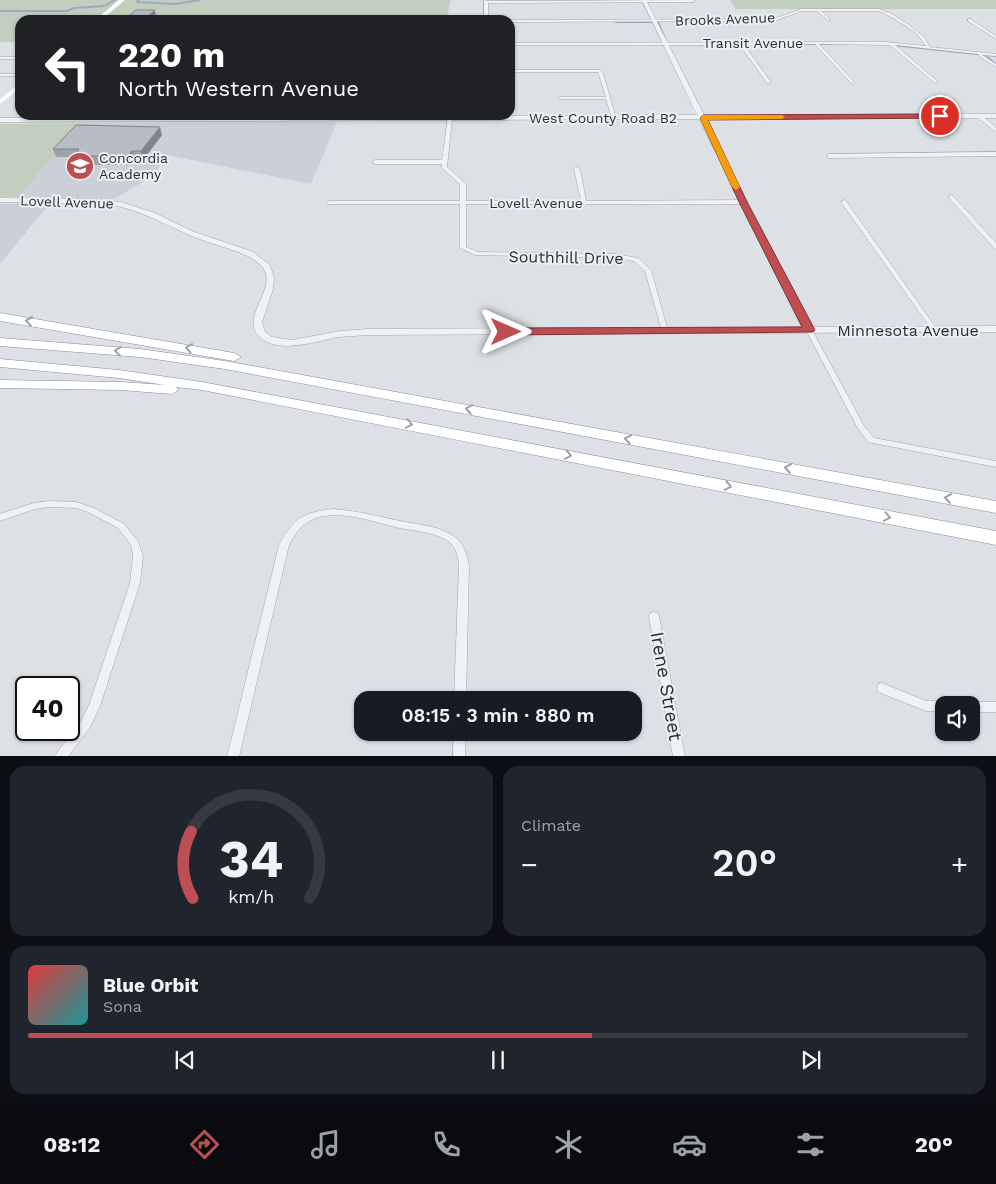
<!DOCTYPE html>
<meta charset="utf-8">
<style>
body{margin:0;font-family:"Work Sans",sans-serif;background:#20242c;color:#f1f3f6;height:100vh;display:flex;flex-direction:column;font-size:19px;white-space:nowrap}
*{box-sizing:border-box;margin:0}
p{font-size:16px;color:#9ea1a6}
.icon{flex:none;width:28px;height:28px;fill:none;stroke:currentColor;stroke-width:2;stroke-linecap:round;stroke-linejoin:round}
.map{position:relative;height:756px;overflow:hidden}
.details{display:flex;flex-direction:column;gap:10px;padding:10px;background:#0d0f14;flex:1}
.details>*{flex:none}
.banner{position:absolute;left:15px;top:15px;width:500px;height:105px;border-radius:15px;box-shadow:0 1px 4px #0004;background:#202124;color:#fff;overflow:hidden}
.controls{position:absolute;left:935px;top:696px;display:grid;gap:10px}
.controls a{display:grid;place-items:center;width:45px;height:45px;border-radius:10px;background:#171b24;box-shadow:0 1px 4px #0004;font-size:25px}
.speed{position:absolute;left:15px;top:676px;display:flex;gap:10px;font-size:25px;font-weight:700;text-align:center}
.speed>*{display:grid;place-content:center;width:65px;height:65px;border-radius:50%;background:#171b24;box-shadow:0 1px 4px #0004;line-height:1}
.speed .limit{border:2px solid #111;border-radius:8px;background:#fff;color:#111}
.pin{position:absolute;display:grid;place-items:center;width:42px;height:42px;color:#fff;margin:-21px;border:2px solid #fff;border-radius:50%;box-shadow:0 1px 5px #0007}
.me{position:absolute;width:55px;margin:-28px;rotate:90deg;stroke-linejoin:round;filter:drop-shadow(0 0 4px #0008)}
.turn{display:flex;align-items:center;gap:18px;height:105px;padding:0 20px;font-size:22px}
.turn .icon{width:65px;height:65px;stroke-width:2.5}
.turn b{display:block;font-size:35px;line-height:42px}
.big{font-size:38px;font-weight:600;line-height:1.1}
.details .card{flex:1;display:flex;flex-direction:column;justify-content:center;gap:8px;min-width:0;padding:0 18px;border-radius:15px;background:#20242c}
.details .dial{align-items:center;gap:0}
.dial svg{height:130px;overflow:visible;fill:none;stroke:#363941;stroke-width:7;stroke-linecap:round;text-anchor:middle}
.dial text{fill:#f1f3f6;stroke:none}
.song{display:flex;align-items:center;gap:15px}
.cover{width:60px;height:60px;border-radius:8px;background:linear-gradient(135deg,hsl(0 70% 55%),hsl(180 70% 35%))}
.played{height:5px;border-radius:2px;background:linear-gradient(90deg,#bf4e53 60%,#363941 60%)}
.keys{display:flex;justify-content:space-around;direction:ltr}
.heat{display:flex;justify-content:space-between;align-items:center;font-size:28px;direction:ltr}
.details .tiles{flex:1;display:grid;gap:10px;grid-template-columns:1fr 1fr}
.card:last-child{grid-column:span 2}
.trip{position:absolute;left:354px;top:691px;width:288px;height:50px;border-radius:15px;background:#171b24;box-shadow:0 1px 4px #0004;font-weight:600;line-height:50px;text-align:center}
.menu{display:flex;height:80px;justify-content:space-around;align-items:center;background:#090b0e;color:#9ea1a6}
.menu .icon{width:35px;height:35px}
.menu .selected{color:#bf4e53}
.menu b{font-size:22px;color:#f1f3f6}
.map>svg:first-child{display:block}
.built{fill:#cccfd6}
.green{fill:#c2cfbf}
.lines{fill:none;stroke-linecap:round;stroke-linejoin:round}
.stream{stroke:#9caac2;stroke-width:2}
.minor-casing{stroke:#a3a7ae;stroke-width:1}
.tertiary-casing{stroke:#a3a7ae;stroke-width:1}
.motorway-casing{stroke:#868c9a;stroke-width:1}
.minor{fill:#f0f1f4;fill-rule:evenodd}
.tertiary{fill:#f0f1f4;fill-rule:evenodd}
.secondary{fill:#fff;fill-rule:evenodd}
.motorway{fill:#fff;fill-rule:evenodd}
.wall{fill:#9ea2a9}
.shaded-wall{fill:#81848a}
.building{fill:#b8bcc5;stroke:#81848a}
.oneway{stroke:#9ea0a6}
.route{fill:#bf4e53;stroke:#7c3336}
.slow{fill:#f59e0b}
.labels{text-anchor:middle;stroke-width:4;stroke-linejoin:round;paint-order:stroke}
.far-street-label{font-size:14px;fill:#282d3a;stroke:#eceff3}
.far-poi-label{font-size:14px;fill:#282d3a;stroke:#eceff3;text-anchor:start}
.street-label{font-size:16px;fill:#282d3a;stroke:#eceff3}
.near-street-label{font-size:19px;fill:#282d3a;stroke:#eceff3}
</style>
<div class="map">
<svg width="996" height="757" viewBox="0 0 996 757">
<rect width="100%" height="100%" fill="#dde0e5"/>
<path class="built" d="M 337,122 L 311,184 L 167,155 L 153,176 L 114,199 L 0,197 L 0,124 Z
M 50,203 L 0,264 L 0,204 Z"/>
<path class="green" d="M 0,0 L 451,0 L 446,20 L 20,20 L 20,42 L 0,42 Z
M 730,0 L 996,0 L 996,9 L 736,9 Z
M 0,124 L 100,124 L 91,132 L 76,132 L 17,197 L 0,197 Z"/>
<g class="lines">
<path class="stream" d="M 139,0 L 137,2 L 175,4 L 200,0
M 106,5 L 115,0
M 0,11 L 67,11 L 74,8 L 104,6
M 616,22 L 658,22 L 665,39
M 799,44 L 833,44
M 892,45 L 996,56
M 987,57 L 996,64"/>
<defs>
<path id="minor" d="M 484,0 L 488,1 L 693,0 L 695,1 L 693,2 L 488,3 L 488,20 L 484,20 Z
M 801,9 L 879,9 L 892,14 L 909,25 L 924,37 L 930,47 L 996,54 L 996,56 L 982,55 L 996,64 L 996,67 L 979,56 L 978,54 L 895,45 L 937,81 L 937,83 L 935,83 L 890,45 L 819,44 L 854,82 L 854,83 L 852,84 L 815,44 L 744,45 L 771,82 L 769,83 L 767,83 L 740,45 L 510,45 L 510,43 L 885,42 L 926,46 L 921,39 L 915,32 L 898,21 L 882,12 L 878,11 L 821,11 L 830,19 L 829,21 L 817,11 L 801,11 L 777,20 L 763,21 L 510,22 L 510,20 L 763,19 L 776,18 Z
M 968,19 L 970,19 L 996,36 L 996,39 L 968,21 Z
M 0,57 L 20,57 L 20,59 L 0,59 Z
M 510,70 L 600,70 L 603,73 L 616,118 L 614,119 L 612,118 L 606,99 L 560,99 L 558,98 L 560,97 L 606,97 L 598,72 L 510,72 Z
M 0,74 L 20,74 L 20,76 L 0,76 Z
M 977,115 L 981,115 L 996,128 L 996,132 L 977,117 Z
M 448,117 L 452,118 L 447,167 L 466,184 L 466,201 L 581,201 L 574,169 L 577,167 L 580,169 L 586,201 L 743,200 L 746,202 L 743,204 L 587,204 L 584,206 L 581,204 L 466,204 L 466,247 L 478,252 L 615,254 L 638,258 L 651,270 L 668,331 L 665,333 L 662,331 L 645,271 L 634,261 L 615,258 L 475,255 L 460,248 L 460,204 L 327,204 L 326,203 L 329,201 L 460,201 L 460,184 L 442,168 L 442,164 L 375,164 L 372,162 L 375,160 L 442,160 Z
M 996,152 L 996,156 L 829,158 L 826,156 L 829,154 Z
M 951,195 L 953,196 L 996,243 L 996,249 L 994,248 L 949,198 L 949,196 Z
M 844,200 L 846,201 L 936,328 L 937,329 L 936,330 L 932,330 L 841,202 Z
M 809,328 L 812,330 L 864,426 L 874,438 L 996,461 L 996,467 L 868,442 L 857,427 L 806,330 Z
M 49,501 L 76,502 L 94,508 L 124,524 L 138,541 L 143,556 L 140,583 L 100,706 L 90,727 L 68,757 L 54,757 L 82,719 L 89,705 L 130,583 L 133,556 L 131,545 L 118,528 L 88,512 L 76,508 L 49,507 L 35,509 L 0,521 L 0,514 L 34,503 Z
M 334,509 C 357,511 378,516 400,521 C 418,525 440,525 456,538 C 464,544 467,555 469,565 L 466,700 L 454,700 L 459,565 C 458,555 456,547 448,541 C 434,532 415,531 399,528 C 374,522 345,511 319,517 C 303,522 296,532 289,545 L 239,757 L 227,757 L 279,545 C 294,518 303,512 334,509 Z
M 654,612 L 658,613 L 659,616 L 685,757 L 673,757 L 649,616 L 650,613 Z
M 882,683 L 926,701 L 944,701 L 948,702 L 949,705 L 944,705 L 944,711 L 926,711 L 878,692 L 877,688 L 878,684 Z
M 971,702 L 996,702 L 996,712 L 971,712 L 971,705 L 966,705 L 967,703 Z
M 454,732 L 466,732 L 465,757 L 453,757 Z"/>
<path id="tertiary" d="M 642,0 L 646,0 L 704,115 L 996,114 L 996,118 L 705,119 L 812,327 L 996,326 L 996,332 L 368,335 C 358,336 348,336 338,337 C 317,341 283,353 264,340 C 234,321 279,290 263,268 C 252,253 221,247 205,241 C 176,231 150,214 121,207 C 106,202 88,203 72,203 C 48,203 24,202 0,202 L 0,198 L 92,199 L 121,202 L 155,213 L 192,231 L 253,252 L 270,265 L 274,278 L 273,289 L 262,322 L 265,332 L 272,337 L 292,340 L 340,331 L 368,329 L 803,327 L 699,119 L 0,122 L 0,118 L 697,115 Z"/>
<path id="motorway" d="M 0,313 L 234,353 L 241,357 L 234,361 L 0,321 Z
M 0,338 L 140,349 L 225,361 L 996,501 L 996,513 L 225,369 L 140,357 L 0,346 Z
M 0,359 L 119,370 L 202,382 L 996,531 L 996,545 L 202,390 L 176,387 L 179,390 L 172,394 L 121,390 L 0,388 L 0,380 L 121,382 L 165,385 L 119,378 L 0,367 Z"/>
</defs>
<use href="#minor" class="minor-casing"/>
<use href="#tertiary" class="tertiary-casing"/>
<use href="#motorway" class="motorway-casing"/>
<use href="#minor" class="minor"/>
<use href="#tertiary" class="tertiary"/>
<path class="secondary" d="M 119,0 L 125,0 L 101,20 L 95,20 Z
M 20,83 L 20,88 L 0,104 L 0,99 Z"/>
<use href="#motorway" class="motorway"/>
</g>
<path class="wall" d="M 156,16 L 152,20 L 129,20 L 128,17 Z
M 162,135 L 143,160 L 135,160 L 131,165 L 85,165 L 85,163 L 81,163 L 79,157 L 56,157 L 53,149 Z"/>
<path class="shaded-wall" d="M 155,10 L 156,16 L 152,20 L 147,20 L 147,17 Z
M 160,127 L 162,135 L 143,160 L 141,151 Z
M 132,151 L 135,160 L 131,165 L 128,156 Z"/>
<path class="building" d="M 136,10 L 155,10 L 147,17 L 128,17 Z
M 76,125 L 160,127 L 141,151 L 132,151 L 128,156 L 83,156 L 84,155 L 78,155 L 81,152 L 77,152 L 79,149 L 53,149 Z"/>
<defs><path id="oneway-chevron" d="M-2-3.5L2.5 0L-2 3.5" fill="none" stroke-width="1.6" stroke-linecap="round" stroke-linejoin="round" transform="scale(1.25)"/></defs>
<g class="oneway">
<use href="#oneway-chevron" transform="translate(29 321) rotate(-172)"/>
<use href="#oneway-chevron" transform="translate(189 348) rotate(-169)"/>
<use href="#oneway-chevron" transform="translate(118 351) rotate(-174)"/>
<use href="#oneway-chevron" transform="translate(469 409) rotate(-170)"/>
<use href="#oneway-chevron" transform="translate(409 424) rotate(11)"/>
<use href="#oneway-chevron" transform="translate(628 439) rotate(-170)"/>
<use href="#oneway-chevron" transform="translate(568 455) rotate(11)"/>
<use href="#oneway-chevron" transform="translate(788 468) rotate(-170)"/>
<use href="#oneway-chevron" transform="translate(728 486) rotate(11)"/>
<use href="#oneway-chevron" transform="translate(948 498) rotate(-170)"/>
<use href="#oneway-chevron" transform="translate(887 517) rotate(11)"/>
</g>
<path class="route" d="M 940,114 L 943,118 L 708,120 L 747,202 L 815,330 L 813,332 L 506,335 L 501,332 L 506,328 L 802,327 L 739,202 L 700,118 L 703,115 Z"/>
<path class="slow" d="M 703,115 L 782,115 L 785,117 L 782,119 L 708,120 L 740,187 L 736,190 L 732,187 L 700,118 Z"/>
<defs>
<symbol id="school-disc" viewBox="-11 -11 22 22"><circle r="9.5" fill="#bf4e53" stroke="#eceff3"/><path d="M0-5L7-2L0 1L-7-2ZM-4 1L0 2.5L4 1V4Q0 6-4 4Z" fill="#fff"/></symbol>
</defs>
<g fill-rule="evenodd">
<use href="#school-disc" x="64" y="150" width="32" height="32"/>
</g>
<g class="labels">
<g class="far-street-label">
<text transform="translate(725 19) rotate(-2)" y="5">Brooks Avenue</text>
<text x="753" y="48">Transit Avenue</text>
<text x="603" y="123">West County Road B2</text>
<text transform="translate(67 202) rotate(2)" y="5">Lovell Avenue</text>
<text x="536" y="208">Lovell Avenue</text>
</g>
<g class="far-poi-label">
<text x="99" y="163">Concordia<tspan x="99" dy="16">Academy</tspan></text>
</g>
<g class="street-label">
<text transform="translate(566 257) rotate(1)" y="6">Southhill Drive</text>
<text x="908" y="336">Minnesota Avenue</text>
</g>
<g class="near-street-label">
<text transform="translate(667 686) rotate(80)" y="7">Irene Street</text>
</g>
</g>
</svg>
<div class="controls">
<a><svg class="icon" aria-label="sound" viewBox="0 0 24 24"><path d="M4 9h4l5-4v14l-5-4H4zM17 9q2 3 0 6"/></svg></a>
</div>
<div class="speed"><div class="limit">40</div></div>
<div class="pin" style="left:940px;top:116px;background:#d93025"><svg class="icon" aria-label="arrive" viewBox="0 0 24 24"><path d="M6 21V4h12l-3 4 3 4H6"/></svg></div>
<svg class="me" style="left:506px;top:332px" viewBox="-20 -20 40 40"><path d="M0-17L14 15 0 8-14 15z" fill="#bf4e53" stroke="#fff" stroke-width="4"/></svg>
<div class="trip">08:15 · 3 min · 880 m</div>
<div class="banner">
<div class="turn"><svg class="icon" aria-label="left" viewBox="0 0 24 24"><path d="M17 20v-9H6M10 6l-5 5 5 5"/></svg><div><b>220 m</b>North Western Avenue</div></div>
</div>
</div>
<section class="details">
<div class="tiles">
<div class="card dial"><svg viewBox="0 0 100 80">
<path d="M14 69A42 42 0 1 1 86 69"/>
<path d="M14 69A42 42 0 0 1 13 28" stroke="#bf4e53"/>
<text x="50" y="56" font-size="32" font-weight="700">34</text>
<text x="50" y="72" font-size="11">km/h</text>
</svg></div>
<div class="card"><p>Climate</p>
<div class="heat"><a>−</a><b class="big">20°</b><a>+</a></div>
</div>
<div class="card">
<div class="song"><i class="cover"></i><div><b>Blue Orbit</b><p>Sona</p></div></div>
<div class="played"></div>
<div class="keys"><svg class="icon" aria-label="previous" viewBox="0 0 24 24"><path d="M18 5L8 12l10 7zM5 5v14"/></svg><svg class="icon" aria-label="pause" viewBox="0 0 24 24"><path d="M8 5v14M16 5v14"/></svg><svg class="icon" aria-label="next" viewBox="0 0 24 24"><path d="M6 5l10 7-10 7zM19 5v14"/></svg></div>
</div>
</div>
</section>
<nav class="menu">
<b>08:12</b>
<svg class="icon selected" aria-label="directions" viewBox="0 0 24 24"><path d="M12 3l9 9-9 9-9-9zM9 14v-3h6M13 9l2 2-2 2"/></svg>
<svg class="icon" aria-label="music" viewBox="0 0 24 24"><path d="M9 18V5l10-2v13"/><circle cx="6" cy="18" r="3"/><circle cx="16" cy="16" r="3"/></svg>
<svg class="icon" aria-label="phone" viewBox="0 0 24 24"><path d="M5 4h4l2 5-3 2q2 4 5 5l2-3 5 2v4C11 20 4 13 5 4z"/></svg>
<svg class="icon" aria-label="climate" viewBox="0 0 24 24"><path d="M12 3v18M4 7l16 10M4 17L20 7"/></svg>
<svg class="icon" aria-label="car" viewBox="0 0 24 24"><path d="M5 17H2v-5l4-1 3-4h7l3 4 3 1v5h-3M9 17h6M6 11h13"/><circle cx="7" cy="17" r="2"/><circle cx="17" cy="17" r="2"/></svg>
<svg class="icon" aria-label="filters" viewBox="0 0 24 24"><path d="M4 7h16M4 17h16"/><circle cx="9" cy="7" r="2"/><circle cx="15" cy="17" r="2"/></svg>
<b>20°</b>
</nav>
